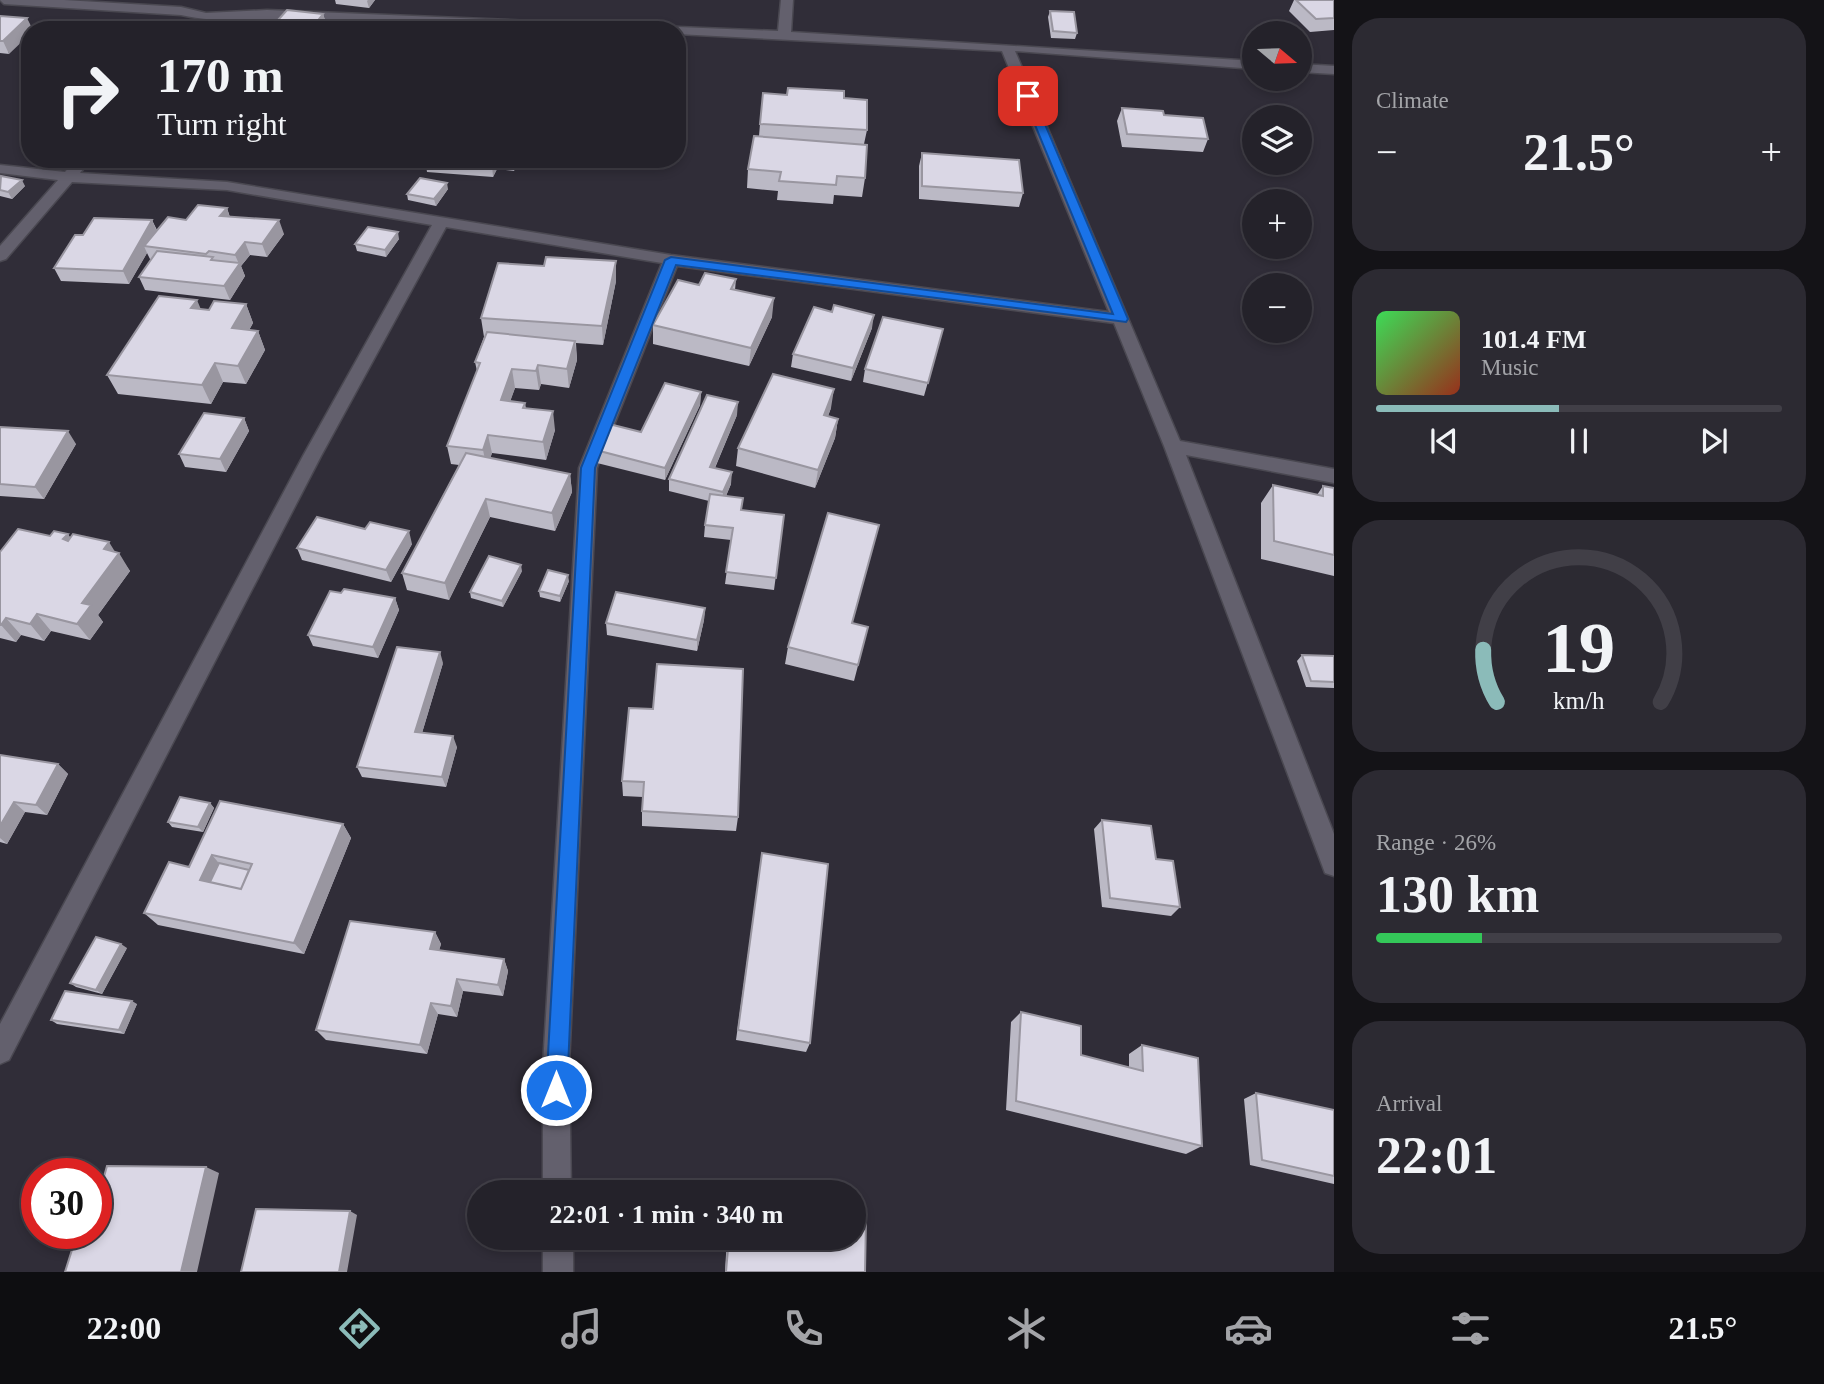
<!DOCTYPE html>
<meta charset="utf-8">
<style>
body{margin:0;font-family:Georgia,serif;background:#2c2a32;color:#f1f3f6;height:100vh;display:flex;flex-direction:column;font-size:26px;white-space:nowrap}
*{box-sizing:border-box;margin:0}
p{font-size:23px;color:#a3a4a8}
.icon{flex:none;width:38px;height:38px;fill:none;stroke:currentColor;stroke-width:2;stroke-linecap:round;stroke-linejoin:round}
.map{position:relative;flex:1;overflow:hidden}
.side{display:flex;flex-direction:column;gap:18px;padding:18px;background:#141317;width:490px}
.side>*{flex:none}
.hud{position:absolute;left:21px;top:21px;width:665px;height:147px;border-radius:28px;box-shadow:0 4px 10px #0003,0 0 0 2px #413f47;background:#24222a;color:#f1f3f6;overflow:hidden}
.needle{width:46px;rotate:109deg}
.buttons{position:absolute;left:1242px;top:21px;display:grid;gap:14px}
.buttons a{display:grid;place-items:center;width:70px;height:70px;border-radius:50%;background:#24222a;box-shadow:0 4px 10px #0003,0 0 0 2px #413f47;font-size:35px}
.speed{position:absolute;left:21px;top:1158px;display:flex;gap:14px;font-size:35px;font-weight:700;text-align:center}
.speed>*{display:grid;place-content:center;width:91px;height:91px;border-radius:50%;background:#24222a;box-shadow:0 4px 10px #0003,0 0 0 2px #413f47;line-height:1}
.speed .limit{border:10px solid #d22;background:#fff;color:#111}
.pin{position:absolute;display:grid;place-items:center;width:60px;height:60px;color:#fff;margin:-30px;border-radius:14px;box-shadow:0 4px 10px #0006}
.me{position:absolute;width:77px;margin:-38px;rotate:0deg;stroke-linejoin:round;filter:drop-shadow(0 0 5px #0008)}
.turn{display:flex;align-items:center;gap:24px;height:147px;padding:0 21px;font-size:32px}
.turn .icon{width:91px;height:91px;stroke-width:2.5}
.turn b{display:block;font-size:49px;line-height:60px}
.big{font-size:52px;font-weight:700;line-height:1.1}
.side .card{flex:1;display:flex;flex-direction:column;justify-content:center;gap:10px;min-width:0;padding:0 24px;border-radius:28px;background:#2c2a32}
.side .dial{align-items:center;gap:0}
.dial svg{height:182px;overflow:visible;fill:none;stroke:#413f47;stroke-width:7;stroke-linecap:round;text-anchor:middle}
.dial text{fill:#f1f3f6;stroke:none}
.song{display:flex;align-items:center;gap:21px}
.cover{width:84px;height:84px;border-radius:10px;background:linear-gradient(135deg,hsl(130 70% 55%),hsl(10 70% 35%))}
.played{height:7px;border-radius:4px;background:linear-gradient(90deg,#8bbbb9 45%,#413f47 45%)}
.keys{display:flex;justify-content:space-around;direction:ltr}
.heat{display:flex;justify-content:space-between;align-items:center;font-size:38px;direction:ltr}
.charge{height:10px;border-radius:5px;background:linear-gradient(90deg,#34c759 26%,#413f47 0)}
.trip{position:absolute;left:467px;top:1180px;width:399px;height:70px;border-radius:35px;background:#24222a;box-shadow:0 4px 10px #0003,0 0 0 2px #413f47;font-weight:700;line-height:70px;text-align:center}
.tabs{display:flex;height:112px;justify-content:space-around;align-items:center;background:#0e0e11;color:#a3a4a8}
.tabs .icon{width:49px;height:49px}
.tabs .current{color:#8bbbb9}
.tabs b{font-size:32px;color:#f1f3f6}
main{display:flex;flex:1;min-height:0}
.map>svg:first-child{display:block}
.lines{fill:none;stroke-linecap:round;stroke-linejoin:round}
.minor-casing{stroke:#4a4851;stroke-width:3}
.minor{fill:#63606d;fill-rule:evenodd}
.wall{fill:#bbb9c5}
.shaded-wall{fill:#9996a0}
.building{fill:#dad7e5;stroke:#9996a0;stroke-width:2;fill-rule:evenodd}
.route{fill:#1a73e8;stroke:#114b97;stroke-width:2}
</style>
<main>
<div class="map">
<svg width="1334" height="1272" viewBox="0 0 1334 1272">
<rect width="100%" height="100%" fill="#302d38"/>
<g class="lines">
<defs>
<path id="minor" d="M 0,0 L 64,0 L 181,7 L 206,13 L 267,10 L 778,31 L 781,0 L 793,0 L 791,32 L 1255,61 L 1255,69 L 1015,51 L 1180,441 L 1334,469 L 1334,483 L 1186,455 L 1334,834 L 1334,876 L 1325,873 L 1322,865 L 1164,446 L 1114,323 L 677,266 L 597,468 L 569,1065 L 571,1192 L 543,1192 L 543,1065 L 579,468 L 662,263 L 446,227 L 321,456 L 9,1060 L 0,1064 L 0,1024 L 303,456 L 432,225 L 227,190 L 72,182 L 6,259 L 0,261 L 0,246 L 58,180 L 0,173 L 0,165 L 65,172 L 76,159 L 91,159 L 80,173 L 227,182 L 671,255 L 1109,312 L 1002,51 L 677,34 L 677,30 C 558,30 439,25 319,20 C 274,18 225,25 181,15 L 4,4 Z
M 1300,64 L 1334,66 L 1334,74 L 1300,72 Z
M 543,1237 L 573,1237 L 573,1272 L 543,1272 Z"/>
</defs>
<use href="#minor" class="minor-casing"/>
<use href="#minor" class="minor"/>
</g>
<path class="wall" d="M 335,0 L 375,0 L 369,8 L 336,4 Z
M 1294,0 L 1334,0 L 1334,30 L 1310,32 L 1289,11 Z
M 1050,11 L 1077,33 L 1075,39 L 1051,38 L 1048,17 Z
M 323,14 L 325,20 L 318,30 L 284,27 L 285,30 L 229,30 L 280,25 L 278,20 Z
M 0,16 L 9,54 L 0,53 Z
M 844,98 L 867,130 L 864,144 L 865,178 L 862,197 L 834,195 L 833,204 L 777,200 L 778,191 L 747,188 L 748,169 L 759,136 L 760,124 Z
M 1122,108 L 1164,115 L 1208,139 L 1203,152 L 1122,147 L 1117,121 Z
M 922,153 L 1023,193 L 1019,207 L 919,199 L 919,166 Z
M 134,159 L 162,159 L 160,162 Z
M 425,159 L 518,159 L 514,171 L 497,169 L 493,177 L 427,172 Z
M 0,177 L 25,186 L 12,199 L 0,196 Z
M 448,189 L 436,206 L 408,200 L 407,194 Z
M 227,208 L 230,217 L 284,234 L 267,257 L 250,255 L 241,266 L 245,276 L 230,300 L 145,290 L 139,277 L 152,259 L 150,259 L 147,253 L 129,284 L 61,281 L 54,268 L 83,235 L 152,220 L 157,230 L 186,220 Z
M 399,239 L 386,257 L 357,251 L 355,244 Z
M 736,279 L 735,290 L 772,317 L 749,366 L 653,344 L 653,325 Z
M 616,281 L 603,345 L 576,343 L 577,360 L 569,388 L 541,384 L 539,390 L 515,388 L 510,401 L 525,403 L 526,409 L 555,430 L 546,460 L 492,453 L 490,458 L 570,474 L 572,492 L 555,531 L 490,517 L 449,600 L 407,590 L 402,573 L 459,465 L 451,464 L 447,446 L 477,371 L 475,362 L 484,337 L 481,318 Z
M 246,304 L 253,323 L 249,330 L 258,331 L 265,350 L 246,384 L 223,382 L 211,404 L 118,394 L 107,375 L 201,309 L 209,310 Z
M 832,312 L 872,328 L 851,381 L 791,367 L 793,354 Z
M 943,329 L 924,396 L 863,382 L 865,369 Z
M 701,392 L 700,405 L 665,480 L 593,462 L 592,449 L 641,432 Z
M 831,408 L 828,416 L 838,419 L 835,438 L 815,488 L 736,466 L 738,448 Z
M 737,415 L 715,468 L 731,484 L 726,496 L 742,510 L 784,515 L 774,590 L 725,584 L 731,540 L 704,537 L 705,525 L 709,501 L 669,491 L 669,479 Z
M 244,418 L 249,431 L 226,472 L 185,467 L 179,454 Z
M 0,427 L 76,444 L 44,499 L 0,496 Z
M 1273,485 L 1317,495 L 1323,486 L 1334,488 L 1334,576 L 1261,559 L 1261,503 Z
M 68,534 L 70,538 L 116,552 L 130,571 L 98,615 L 103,622 L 90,640 L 51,631 L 44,641 L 21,635 L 16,642 L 0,638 L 0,552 L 50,536 Z
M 412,544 L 391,582 L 302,560 L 297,548 Z
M 522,571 L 503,607 L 471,598 L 470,592 Z
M 569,581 L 560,602 L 540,597 L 539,591 Z
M 395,598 L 399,610 L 378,658 L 313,646 L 308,635 Z
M 705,608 L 704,620 L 697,651 L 607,635 L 606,623 Z
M 853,623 L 868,627 L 854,681 L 785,664 L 788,647 Z
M 1302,655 L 1334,656 L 1334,688 L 1306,687 L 1297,661 Z
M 443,663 L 422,733 L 457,747 L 446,787 L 362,777 L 357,767 Z
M 629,708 L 738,817 L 736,831 L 642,826 L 642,811 L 643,797 L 623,796 L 622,781 Z
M 0,755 L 58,764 L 68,774 L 47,815 L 25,812 L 7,844 L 0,842 Z
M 220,801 L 343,824 L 351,838 L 304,954 L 158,925 L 144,913 L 189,867 Z
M 210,803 L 214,808 L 203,832 L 172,827 L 168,822 Z
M 1102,820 L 1156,859 L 1180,907 L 1171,916 L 1102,907 L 1094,829 Z
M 762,853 L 810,1043 L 806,1052 L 736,1040 Z
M 435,932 L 441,944 L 439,950 L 504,959 L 508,971 L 503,996 L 463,991 L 457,1017 L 438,1014 L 427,1054 L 326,1040 L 316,1030 Z
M 127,948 L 102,994 L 76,987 L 70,983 Z
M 137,1004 L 124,1034 L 57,1024 L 51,1020 Z
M 1021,1012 L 1081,1055 L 1129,1067 L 1129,1054 L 1142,1045 L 1202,1146 L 1186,1154 L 1006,1110 L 1011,1022 Z
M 1256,1093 L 1334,1110 L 1334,1184 L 1250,1165 L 1244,1099 Z
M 727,1237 L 854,1237 L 865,1272 L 725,1272 Z"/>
<path class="shaded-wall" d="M 368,0 L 375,0 L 369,8 L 367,1 Z
M 323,14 L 325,20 L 317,30 L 315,24 Z
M 27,18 L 33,30 L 30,30 L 30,34 L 9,54 L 3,41 Z
M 494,159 L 495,159 L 497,169 L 493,177 L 492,164 Z
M 512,159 L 518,159 L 514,171 Z
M 22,180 L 25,186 L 12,199 L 8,192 Z
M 447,183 L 448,189 L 436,206 L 434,199 Z
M 227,208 L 231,222 L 220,216 Z
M 152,220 L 158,234 L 144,246 L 147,253 L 129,284 L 123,271 Z
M 279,220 L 284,234 L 267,257 L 262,244 Z
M 398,232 L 399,239 L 386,257 L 385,250 Z
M 245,242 L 250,255 L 241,266 L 245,276 L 230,300 L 224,286 L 239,264 L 235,255 Z
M 616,261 L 616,281 L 603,345 L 602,326 Z
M 774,298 L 772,317 L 749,366 L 751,348 Z
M 197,300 L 205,319 L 191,308 Z
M 246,304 L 253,323 L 240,347 L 232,328 Z
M 874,315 L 872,328 L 851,381 L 853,368 Z
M 258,331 L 265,350 L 246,384 L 238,366 Z
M 575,341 L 577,360 L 569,388 L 567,369 Z
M 215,363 L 223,382 L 211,404 L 202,385 Z
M 538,365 L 541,384 L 539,390 L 536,371 Z
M 512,369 L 515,388 L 504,419 L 501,400 Z
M 834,389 L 831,408 L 821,434 L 824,415 Z
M 701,392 L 700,405 L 665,480 L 665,468 Z
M 738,402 L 737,415 L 710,479 L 710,467 Z
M 553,411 L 555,430 L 546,460 L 543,442 Z
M 244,418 L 249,431 L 226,472 L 220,459 Z
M 838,419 L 835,438 L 815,488 L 818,470 Z
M 68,431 L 76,444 L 44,499 L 35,487 Z
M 488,435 L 492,453 L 487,469 L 483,450 Z
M 732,472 L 731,484 L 722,505 L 723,492 Z
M 570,474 L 572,492 L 555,531 L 552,513 Z
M 486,499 L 490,517 L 449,600 L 445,583 Z
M 409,531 L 412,544 L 391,582 L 386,570 Z
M 68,534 L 80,552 L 63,539 Z
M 109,542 L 117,555 L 119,553 L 130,571 L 98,615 L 103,622 L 90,640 L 77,624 L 82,603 L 104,549 Z
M 521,565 L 522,571 L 503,607 L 502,601 Z
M 568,575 L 569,581 L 560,602 L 560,596 Z
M 395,598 L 399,610 L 378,658 L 373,647 Z
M 705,608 L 704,620 L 697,651 L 697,640 Z
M 37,614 L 51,631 L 44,641 L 30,624 Z
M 6,618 L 21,635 L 16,642 L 1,625 Z
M 440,652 L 443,663 L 419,743 L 415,732 Z
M 453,736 L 457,747 L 446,787 L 442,777 Z
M 58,764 L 68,774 L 47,815 L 36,805 Z
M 14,802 L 25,812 L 7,844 L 0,838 L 0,826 Z
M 210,803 L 214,808 L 203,832 L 198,827 Z
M 343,824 L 351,838 L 304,954 L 294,943 Z
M 212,855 L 223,868 L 213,890 L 200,880 Z
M 435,932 L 441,944 L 436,961 L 430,949 Z
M 121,944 L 127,948 L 102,994 L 96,990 Z
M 504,959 L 508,971 L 503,996 L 498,985 Z
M 457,979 L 463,991 L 457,1017 L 451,1006 Z
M 132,1001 L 137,1004 L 124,1034 L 119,1030 Z
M 431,1003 L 438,1014 L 427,1054 L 420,1045 Z
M 206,1167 L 219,1173 L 197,1272 L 181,1272 Z
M 350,1211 L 357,1215 L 347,1272 L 339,1272 Z"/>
<path class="building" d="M 1296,0 L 1334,0 L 1334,18 L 1316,19 Z
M 287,10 L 323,14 L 315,24 L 278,20 Z
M 1050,11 L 1074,12 L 1077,33 L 1053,31 Z
M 0,16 L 27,18 L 3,41 L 0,41 Z
M 234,23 L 284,25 L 281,30 L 229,30 Z
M 788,88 L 844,91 L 844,98 L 867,100 L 867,130 L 760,124 L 763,93 L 787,95 Z
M 1122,108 L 1163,111 L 1164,115 L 1203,118 L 1208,139 L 1127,134 Z
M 754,136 L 867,145 L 865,178 L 837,176 L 836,185 L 779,181 L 781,172 L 748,169 Z
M 922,153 L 1019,160 L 1023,193 L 922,186 Z
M 433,159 L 494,159 L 492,164 Z
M 1,176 L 22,180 L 8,192 L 0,190 Z
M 420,178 L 447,183 L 434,199 L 407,194 Z
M 198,205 L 227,208 L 220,216 L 279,220 L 262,244 L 245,242 L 235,255 L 209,251 L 206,254 L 144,246 L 168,217 L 186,220 Z
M 94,218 L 152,220 L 123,271 L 54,268 L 75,235 L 83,235 Z
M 368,227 L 398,232 L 385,250 L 355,244 Z
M 157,251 L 213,257 L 211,260 L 240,263 L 224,286 L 139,277 Z
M 546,257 L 616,261 L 602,326 L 481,318 L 498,263 L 544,266 Z
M 705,273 L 736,279 L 731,289 L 774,298 L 751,348 L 653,325 L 678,280 L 699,285 Z
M 159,296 L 197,300 L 191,308 L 209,310 L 214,301 L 246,304 L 232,328 L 258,331 L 238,366 L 215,363 L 202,385 L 107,375 Z
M 834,305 L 874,315 L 853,368 L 793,354 L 814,307 L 832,312 Z
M 883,317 L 943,329 L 928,383 L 865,369 Z
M 487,332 L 575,341 L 567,369 L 538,365 L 536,371 L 512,369 L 501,400 L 525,403 L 523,408 L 553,411 L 543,442 L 488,435 L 483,450 L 447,446 L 480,363 L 475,362 Z
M 773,374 L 834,389 L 824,415 L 838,419 L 818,470 L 738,448 Z
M 665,383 L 701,392 L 665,468 L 592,449 L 605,423 L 641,432 Z
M 707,395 L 738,402 L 710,467 L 732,472 L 723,492 L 669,479 Z
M 204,413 L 244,418 L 220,459 L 179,454 Z
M 0,427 L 68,431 L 35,487 L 0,484 Z
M 466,453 L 570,474 L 552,513 L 486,499 L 445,583 L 402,573 Z
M 1273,485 L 1323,496 L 1323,486 L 1334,488 L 1334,555 L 1274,541 Z
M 710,494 L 743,498 L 741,510 L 784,515 L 776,578 L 726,572 L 733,528 L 705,525 Z
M 828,513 L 879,525 L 852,623 L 868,627 L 858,665 L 788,647 Z
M 317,517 L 365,529 L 370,522 L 409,531 L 386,570 L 297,548 Z
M 18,529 L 50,536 L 54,531 L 68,534 L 63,539 L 68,541 L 73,534 L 109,542 L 104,549 L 119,553 L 82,603 L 91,605 L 77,624 L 37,614 L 30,624 L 6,618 L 1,625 L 0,625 L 0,552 Z
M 489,556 L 521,565 L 502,601 L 470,592 Z
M 548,570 L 568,575 L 560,596 L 539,591 Z
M 344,589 L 395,598 L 373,647 L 308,635 L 330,591 L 341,593 Z
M 616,592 L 705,608 L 697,640 L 606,623 Z
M 397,647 L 440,652 L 415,732 L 453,736 L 442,777 L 357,767 Z
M 1302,655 L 1334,656 L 1334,682 L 1311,681 Z
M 657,664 L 743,669 L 738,817 L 642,811 L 644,782 L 622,781 L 629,708 L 653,709 Z
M 0,755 L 58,764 L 36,805 L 14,802 L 0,826 Z
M 180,797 L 210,803 L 198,827 L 168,822 Z
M 220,801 L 343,824 L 294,943 L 144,913 L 169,862 L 189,867 ZM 212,855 L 252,864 L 241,889 L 200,880 Z
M 1102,820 L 1151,826 L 1156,859 L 1173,861 L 1180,907 L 1110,898 Z
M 762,853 L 828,864 L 810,1043 L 738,1030 Z
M 219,863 L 249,870 L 241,889 L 210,882 Z
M 350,921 L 435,932 L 430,949 L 504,959 L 498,985 L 457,979 L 451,1006 L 431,1003 L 420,1045 L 316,1030 Z
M 96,937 L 121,944 L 96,990 L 70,983 Z
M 65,991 L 132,1001 L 119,1030 L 51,1020 Z
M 1021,1012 L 1081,1026 L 1081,1055 L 1143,1071 L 1142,1045 L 1198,1058 L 1202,1146 L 1016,1101 Z
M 1256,1093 L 1334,1110 L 1334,1176 L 1262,1160 Z
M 107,1166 L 206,1167 L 181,1272 L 65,1272 L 77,1234 L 96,1234 L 96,1205 Z
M 256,1209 L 350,1211 L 339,1272 L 241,1272 Z
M 854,1217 L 866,1218 L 865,1272 L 726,1272 L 729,1237 L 854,1237 Z"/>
<path class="route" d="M 1028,93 L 1033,96 L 1128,319 L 1126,322 L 676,265 L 595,468 L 567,1090 L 564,1098 L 556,1101 L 549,1098 L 546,1090 L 581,468 L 665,260 L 671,257 L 1113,314 L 1023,96 Z"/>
</svg>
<div class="buttons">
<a><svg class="needle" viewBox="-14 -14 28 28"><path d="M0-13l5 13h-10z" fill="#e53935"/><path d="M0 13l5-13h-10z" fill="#a3a4a8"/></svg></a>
<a><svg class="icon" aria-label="layers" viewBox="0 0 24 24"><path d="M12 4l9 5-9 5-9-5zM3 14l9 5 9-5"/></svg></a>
<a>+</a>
<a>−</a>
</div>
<div class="speed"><div class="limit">30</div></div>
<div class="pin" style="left:1028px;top:96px;background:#d93025"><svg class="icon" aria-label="arrive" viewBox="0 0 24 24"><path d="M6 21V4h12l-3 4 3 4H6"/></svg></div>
<svg class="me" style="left:556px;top:1090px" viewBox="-20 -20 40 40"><circle r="17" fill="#1a73e8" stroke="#fff" stroke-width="3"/><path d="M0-11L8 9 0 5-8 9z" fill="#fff"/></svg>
<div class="trip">22:01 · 1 min · 340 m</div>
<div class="hud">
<div class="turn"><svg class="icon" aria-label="right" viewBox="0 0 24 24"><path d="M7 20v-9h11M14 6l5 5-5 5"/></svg><div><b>170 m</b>Turn right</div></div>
</div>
</div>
<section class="side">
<div class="card"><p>Climate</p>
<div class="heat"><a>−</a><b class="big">21.5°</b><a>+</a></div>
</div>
<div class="card">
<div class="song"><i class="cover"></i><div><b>101.4 FM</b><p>Music</p></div></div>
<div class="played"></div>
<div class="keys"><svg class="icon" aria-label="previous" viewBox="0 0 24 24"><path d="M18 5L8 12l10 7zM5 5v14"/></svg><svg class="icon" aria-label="pause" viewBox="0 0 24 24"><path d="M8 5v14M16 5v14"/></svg><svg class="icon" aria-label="next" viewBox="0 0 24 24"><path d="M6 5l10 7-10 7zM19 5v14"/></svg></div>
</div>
<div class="card dial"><svg viewBox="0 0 100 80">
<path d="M14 69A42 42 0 1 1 86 69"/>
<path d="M14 69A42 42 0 0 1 8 46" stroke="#8bbbb9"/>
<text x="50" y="56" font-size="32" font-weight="700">19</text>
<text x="50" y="72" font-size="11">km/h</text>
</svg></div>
<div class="card"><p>Range · 26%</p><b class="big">130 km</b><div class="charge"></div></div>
<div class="card"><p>Arrival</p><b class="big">22:01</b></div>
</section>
</main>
<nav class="tabs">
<b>22:00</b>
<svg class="icon current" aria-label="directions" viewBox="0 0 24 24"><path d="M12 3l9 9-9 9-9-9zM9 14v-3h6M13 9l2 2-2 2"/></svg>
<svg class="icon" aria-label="music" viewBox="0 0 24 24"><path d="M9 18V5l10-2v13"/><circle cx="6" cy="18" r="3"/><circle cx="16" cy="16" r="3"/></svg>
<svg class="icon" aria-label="phone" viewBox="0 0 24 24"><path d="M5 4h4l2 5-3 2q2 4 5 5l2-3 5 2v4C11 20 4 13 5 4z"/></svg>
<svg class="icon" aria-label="climate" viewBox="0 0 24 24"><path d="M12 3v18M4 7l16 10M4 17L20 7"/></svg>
<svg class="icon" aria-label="car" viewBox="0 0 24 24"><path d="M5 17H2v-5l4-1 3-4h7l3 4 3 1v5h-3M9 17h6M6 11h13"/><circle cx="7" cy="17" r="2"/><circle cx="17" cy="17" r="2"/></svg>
<svg class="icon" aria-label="filters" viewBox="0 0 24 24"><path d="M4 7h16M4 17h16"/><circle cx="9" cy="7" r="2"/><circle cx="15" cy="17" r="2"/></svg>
<b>21.5°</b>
</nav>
